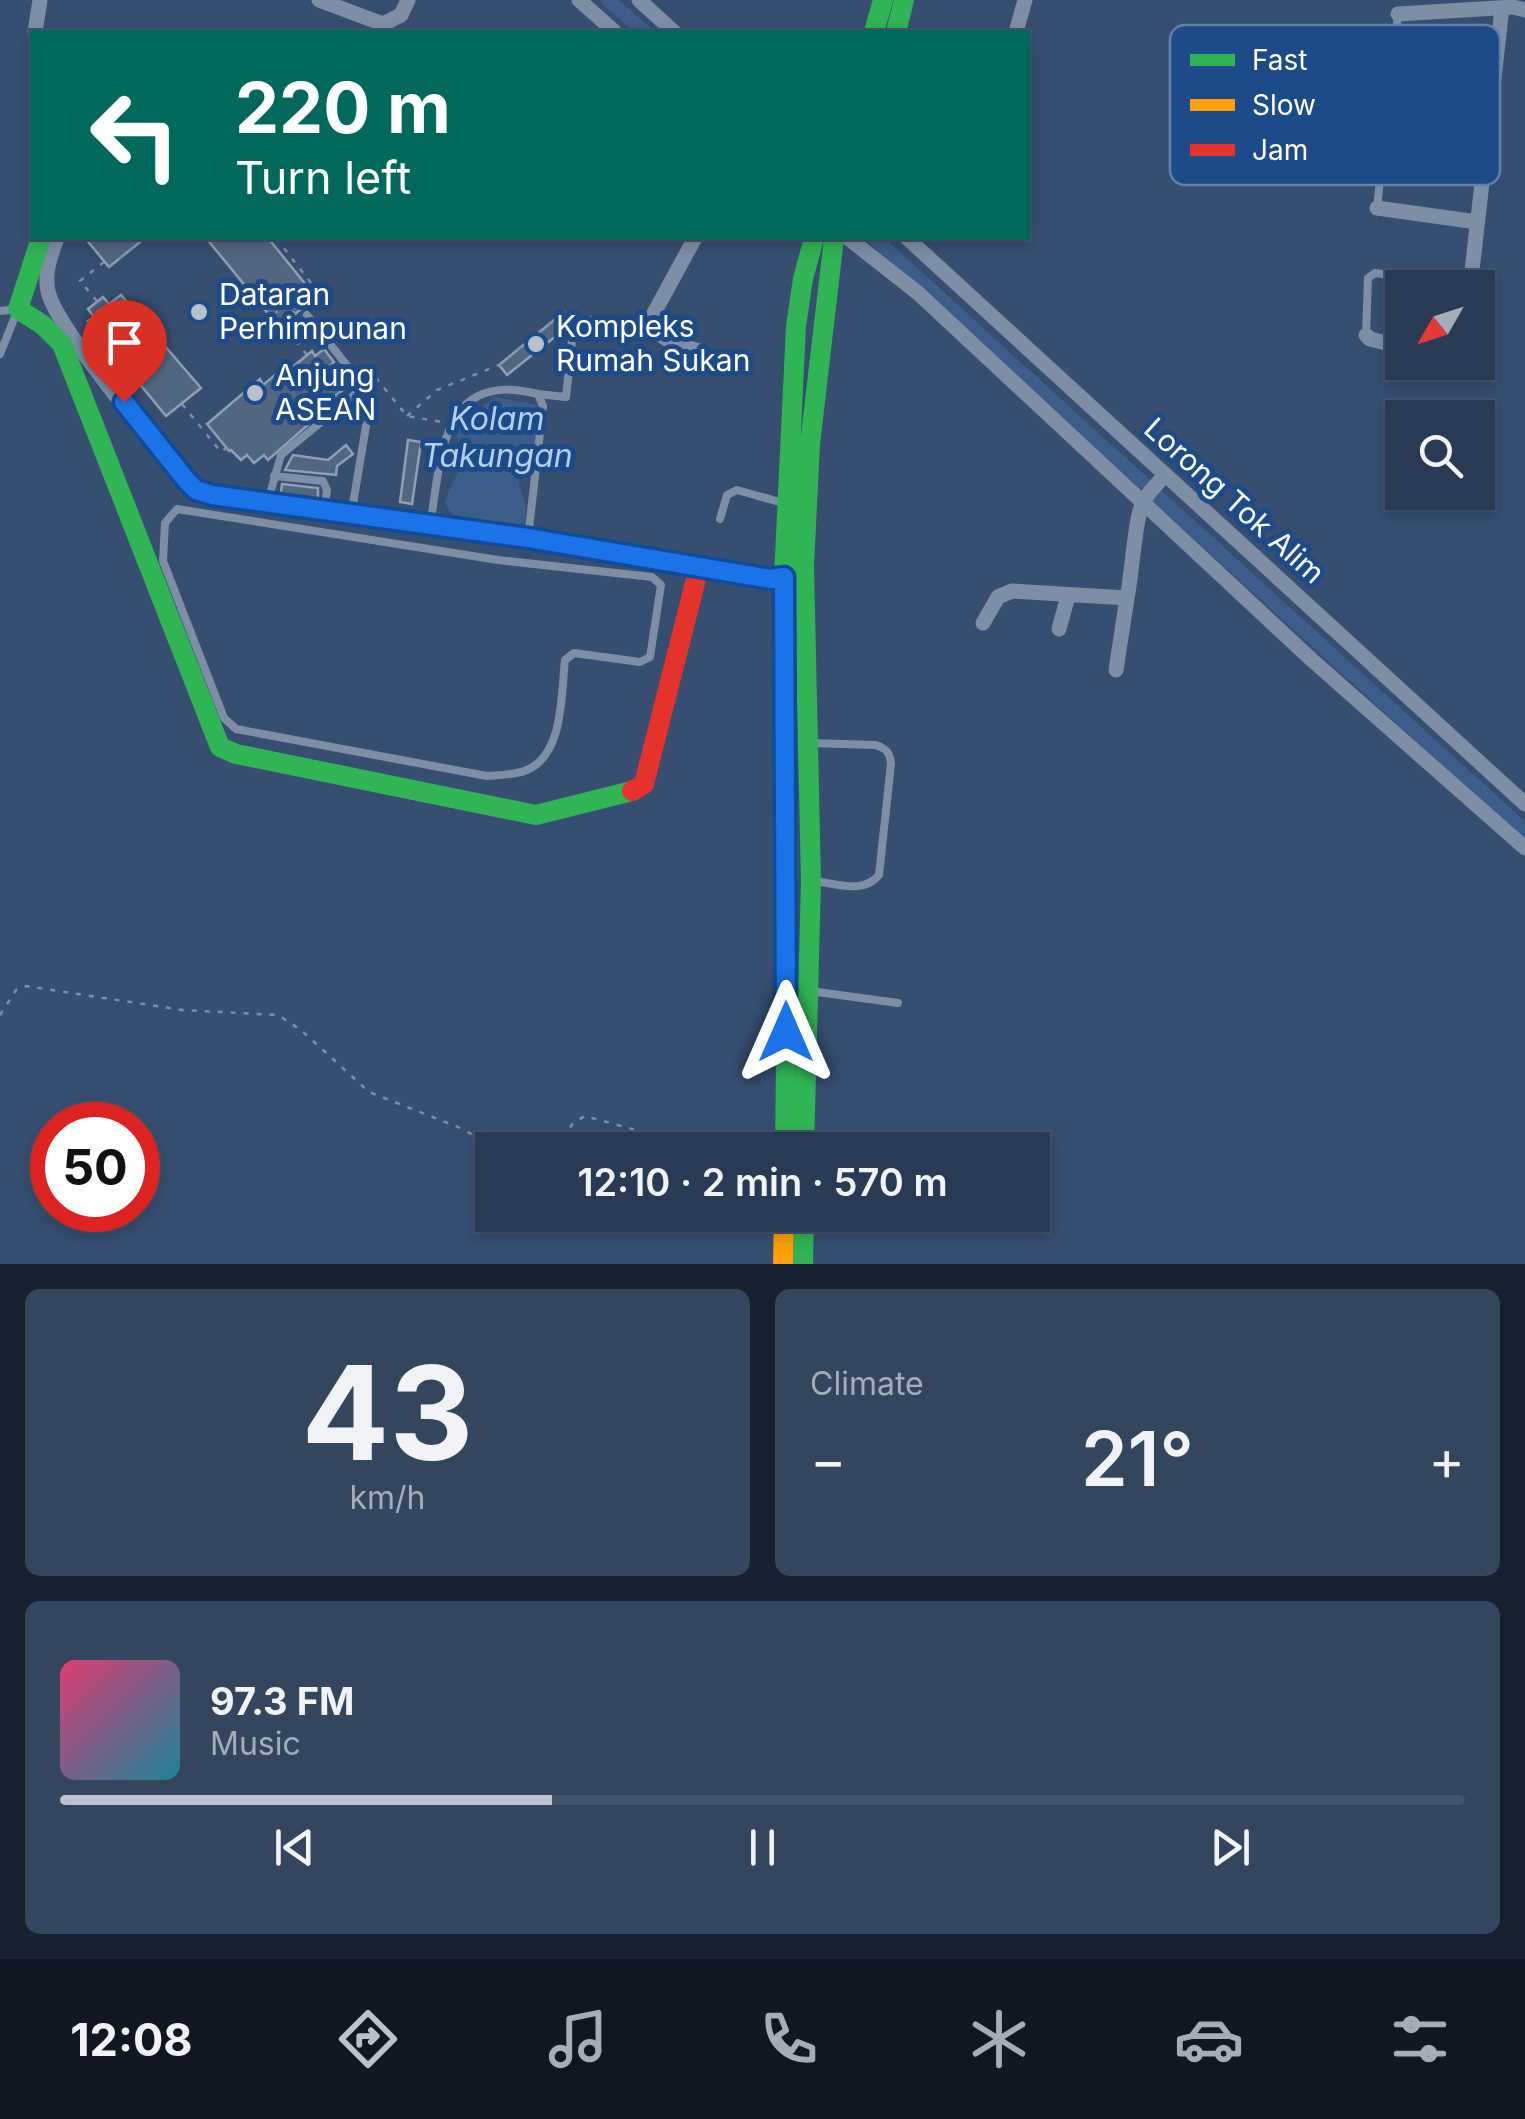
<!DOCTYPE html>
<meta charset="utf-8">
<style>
body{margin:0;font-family:Inter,sans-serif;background:#34455e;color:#f1f3f6;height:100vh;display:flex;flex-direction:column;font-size:38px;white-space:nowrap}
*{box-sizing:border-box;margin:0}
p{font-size:32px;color:#a5adb8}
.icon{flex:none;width:55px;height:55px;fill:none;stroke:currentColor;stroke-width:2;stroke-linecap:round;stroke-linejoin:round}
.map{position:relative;height:1264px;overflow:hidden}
.details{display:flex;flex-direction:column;gap:25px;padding:25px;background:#16202e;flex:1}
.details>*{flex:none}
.banner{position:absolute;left:30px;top:30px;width:1000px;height:210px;border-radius:0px;box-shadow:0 5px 15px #0003,0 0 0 2px #44546b;background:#00695c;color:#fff;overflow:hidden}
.needle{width:65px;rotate:231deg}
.buttons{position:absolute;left:1385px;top:270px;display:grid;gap:20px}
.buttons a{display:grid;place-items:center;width:110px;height:110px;border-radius:0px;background:#283a54;box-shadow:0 5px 15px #0003,0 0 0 2px #44546b;font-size:50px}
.speed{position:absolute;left:30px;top:1102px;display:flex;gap:20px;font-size:50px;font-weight:700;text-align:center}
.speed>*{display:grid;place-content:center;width:130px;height:130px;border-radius:50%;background:#283a54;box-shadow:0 5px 15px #0003,0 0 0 2px #44546b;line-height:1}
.speed .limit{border:15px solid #d22;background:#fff;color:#111}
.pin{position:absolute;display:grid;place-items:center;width:85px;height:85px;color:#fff;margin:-102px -42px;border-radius:50% 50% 50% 0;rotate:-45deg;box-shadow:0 0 10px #0007}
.pin .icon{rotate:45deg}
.me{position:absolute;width:110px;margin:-55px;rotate:0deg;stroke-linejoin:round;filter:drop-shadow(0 0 8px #0008)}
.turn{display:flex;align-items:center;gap:35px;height:210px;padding:0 40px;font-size:45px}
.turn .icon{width:130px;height:130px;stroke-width:2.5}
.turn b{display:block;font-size:70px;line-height:85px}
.big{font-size:75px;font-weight:600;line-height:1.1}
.details .card{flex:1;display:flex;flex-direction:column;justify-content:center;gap:15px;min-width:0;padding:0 35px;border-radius:15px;background:#34455e}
.details .dial{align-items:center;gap:0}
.dial b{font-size:130px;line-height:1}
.song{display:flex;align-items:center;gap:30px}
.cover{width:120px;height:120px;border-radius:15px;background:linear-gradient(135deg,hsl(340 70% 55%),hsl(190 70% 35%))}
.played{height:10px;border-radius:5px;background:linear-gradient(90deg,#b9c1cd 35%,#44546b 35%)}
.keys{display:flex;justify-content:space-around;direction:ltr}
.heat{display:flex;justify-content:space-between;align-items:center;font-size:55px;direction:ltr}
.details .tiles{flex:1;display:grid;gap:25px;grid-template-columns:1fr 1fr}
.card:last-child{grid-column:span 2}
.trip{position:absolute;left:475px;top:1132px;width:575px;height:100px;border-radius:0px;background:#283a54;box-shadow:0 5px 15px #0003,0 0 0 2px #44546b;font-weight:600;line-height:100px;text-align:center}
.tab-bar{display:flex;height:160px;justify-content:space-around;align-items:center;background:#101722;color:#a5adb8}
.tab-bar .icon{width:70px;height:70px}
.tab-bar .on{color:#b9c1cd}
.tab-bar b{font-size:45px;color:#f1f3f6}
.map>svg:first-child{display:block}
.water{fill:#3c5d89}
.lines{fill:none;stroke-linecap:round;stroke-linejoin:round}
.canal{stroke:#3c5d89;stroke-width:14}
.building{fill:#526680;stroke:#909fb3;stroke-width:2.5}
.path{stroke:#7d8ea5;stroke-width:2.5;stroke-dasharray:5 8;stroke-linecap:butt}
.lane{stroke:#7d8ea5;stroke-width:8}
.street{stroke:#7d8ea5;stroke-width:15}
.fast{stroke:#30b455;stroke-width:20}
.slow{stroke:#ff9f0a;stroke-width:20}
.jam{stroke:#e5322d;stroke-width:20}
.route-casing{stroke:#114b97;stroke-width:25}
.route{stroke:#1a73e8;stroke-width:18}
.poi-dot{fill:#b9c1cd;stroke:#1d4a88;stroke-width:4}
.labels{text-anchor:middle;stroke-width:10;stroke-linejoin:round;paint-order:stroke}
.poi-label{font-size:30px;fill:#fff;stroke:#1d4a88;text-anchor:start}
.street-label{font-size:30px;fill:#fff;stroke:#1d4a88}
.water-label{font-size:32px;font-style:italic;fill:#b3cff3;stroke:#1d4a88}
.key{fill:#1d4a88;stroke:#6180ac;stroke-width:2.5}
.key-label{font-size:28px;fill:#fff}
</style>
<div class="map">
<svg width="1525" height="1264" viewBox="0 0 1525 1264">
<rect width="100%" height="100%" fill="#364e70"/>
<path class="water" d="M 495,397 L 538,405 L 537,440 L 522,463 L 519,483 L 526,507 L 525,521 C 513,531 467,525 454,515 C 448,511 448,509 445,502 C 458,464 468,473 455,430 L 460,422 Z"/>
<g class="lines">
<path class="canal" d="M 608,0 L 645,32
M 874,238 L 1525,831"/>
</g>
<path class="building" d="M 85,238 L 145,238 L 109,267 Z
M 206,238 L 268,238 L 316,297 L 279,327 Z
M 121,295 L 201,388 L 166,416 L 88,321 L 94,317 L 88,309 L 103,297 L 109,304 Z
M 564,312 L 568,317 L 566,328 L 507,375 L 499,365 Z
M 324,349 L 334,362 L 327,369 L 344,389 L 333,398 L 335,401 L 268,460 L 264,455 L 254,463 L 247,455 L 241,460 L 231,450 L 229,451 L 207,424 L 260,379 L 263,385 L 281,370 L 284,374 L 312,351 L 315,356 Z
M 408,440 L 421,442 L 412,504 L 400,502 Z
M 346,445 L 353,454 L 337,466 L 336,475 L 285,470 L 293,455 L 328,460 Z
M 282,484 L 318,488 L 318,499 L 281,493 Z"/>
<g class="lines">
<path class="path" d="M 276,238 L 325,301 L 317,307
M 97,301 L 80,281 L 105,261 L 109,267 L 145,238
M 296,315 L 287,304 L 274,314 L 320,371
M 367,378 L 372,373 L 407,416 L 442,422
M 182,404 L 221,452 L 226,448
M 407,416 L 437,390 L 499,365 L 561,314
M 0,1015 L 16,990 L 26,986 L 182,1010 L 278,1015 L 301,1030 L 369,1092 L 458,1127 L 502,1150
M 557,1150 L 573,1123 L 585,1116 L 643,1132 L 685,1150"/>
<path class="lane" d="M 1384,142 L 1485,152
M 1377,208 L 1398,14
M 0,311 L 18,309 L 0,354
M 307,315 L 371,396 L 351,516
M 1366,335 L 1368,278 L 1375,273 L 1469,285
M 538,394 L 566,397 L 574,322 L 579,319 L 598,321
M 274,476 L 323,481 L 327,490 L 324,510
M 268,501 L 281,455 L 365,386
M 177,509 L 498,560 L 652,577 L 661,585 L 650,657 L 640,662 L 574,653 L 565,660 C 561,694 564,754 527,770 C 515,775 500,775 487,776 L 236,729 L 224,718 L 163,561 L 165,523 Z
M 720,519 L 727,495 L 737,490 L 787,504
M 430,525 C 442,456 440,369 538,394 L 543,406 L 528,538
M 809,743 L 876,745 C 887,749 890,753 891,764 L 879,875 C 864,894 837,884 815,881
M 810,991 L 898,1003"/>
<path class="street" d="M 319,0 L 383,24 L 401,15 L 408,0
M 579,0 L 615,32
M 639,0 L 674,32
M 1398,14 L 1513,7 L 1525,10
M 35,32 L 40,0
M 1016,32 L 1025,0
M 1390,77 L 1493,84
M 1377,208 L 1477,222
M 57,238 C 51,255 44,272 48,291 C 55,327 166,459 195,490 L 351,516 L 548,541 L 771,579 L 784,577
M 695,238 L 654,313 C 652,341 677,343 699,351
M 848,238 L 918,293 L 1312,660 L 1525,848
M 907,238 L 1525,804
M 1470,288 L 1502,8
M 1366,335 L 1370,339 L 1402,347
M 983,623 L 998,597 L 1012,591 L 1127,598 C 1132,575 1135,517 1143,502 C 1148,493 1157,484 1164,476
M 1059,629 L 1068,596
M 1116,670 L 1127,598"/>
<path class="fast" d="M 874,32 L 883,0
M 896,32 L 904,0
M 41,238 L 18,309 L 43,325 L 62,344 L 220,747 L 236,754 L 536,815 L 632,791
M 785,1150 L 788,875 L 784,577 L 796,326 L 803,279 L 814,238
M 804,1150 L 811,881 L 804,566 L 810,444 L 834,238
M 803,1264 L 804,1215"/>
<path class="slow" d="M 783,1264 L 784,1215"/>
<path class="jam" d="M 632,791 L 644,784 L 699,567"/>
</g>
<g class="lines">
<defs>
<path id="route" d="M 124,402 L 187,481 L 196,490 L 212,495 L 528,538 L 771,579 L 784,577 L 786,1032"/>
</defs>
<use href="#route" class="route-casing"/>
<use href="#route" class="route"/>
</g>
<g class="poi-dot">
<circle cx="199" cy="312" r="10"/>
<circle cx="536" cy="344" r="10"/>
<circle cx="255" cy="393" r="10"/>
</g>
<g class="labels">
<g class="poi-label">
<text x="219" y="305">Dataran<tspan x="219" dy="34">Perhimpunan</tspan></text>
<text x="556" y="337">Kompleks<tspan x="556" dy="34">Rumah Sukan</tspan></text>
<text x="275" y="386">Anjung<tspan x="275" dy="34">ASEAN</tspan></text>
</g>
<g class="street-label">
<text transform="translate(1234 501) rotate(42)" y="10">Lorong Tok Alim</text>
</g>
<g class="water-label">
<text x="497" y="430">Kolam<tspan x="497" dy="37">Takungan</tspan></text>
</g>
</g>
<rect x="1170" y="25" width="330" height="160" rx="15" class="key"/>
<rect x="1190" y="54" width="45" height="12" fill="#30b455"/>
<rect x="1190" y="99" width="45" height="12" fill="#ff9f0a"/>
<rect x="1190" y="144" width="45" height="12" fill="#e5322d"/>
<g class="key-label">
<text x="1252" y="70">Fast</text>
<text x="1252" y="115">Slow</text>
<text x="1252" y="160">Jam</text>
</g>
</svg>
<div class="buttons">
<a><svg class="needle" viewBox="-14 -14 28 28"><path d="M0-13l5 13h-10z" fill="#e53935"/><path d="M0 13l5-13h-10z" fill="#a5adb8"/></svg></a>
<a><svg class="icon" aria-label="search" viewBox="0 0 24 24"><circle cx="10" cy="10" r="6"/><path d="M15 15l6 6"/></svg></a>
</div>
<div class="speed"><div class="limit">50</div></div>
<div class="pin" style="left:124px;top:402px;background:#d93025"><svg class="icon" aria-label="arrive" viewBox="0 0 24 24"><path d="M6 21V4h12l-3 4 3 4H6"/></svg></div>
<svg class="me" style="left:786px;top:1032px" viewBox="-20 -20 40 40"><path d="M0-17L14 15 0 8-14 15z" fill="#1a73e8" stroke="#fff" stroke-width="4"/></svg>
<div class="trip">12:10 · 2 min · 570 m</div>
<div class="banner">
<div class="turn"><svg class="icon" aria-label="left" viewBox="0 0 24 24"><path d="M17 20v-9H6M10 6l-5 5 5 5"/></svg><div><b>220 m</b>Turn left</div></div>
</div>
</div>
<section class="details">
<div class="tiles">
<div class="card dial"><b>43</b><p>km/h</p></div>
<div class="card"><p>Climate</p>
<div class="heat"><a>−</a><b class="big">21°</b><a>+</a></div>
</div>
<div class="card">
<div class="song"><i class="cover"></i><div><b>97.3 FM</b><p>Music</p></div></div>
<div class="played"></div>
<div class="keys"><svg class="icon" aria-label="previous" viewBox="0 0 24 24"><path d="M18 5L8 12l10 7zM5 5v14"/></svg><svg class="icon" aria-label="pause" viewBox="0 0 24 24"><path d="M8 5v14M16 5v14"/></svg><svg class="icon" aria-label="next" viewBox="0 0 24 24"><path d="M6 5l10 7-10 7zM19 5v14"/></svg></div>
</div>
</div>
</section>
<nav class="tab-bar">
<b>12:08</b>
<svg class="icon on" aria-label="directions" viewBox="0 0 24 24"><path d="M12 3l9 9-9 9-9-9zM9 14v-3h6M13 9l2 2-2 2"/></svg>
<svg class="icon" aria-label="music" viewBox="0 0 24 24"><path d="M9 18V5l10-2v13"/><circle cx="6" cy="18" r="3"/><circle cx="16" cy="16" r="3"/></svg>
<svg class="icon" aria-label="phone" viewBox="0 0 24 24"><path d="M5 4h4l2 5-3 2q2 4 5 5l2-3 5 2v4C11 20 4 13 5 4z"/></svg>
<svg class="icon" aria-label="climate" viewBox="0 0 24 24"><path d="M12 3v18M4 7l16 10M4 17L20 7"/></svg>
<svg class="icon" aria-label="car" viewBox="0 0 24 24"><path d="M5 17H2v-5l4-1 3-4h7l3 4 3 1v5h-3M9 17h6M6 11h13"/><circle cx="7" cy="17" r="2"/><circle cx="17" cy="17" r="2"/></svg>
<svg class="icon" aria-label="filters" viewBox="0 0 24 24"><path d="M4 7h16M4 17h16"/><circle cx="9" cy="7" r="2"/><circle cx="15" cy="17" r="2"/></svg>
</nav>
